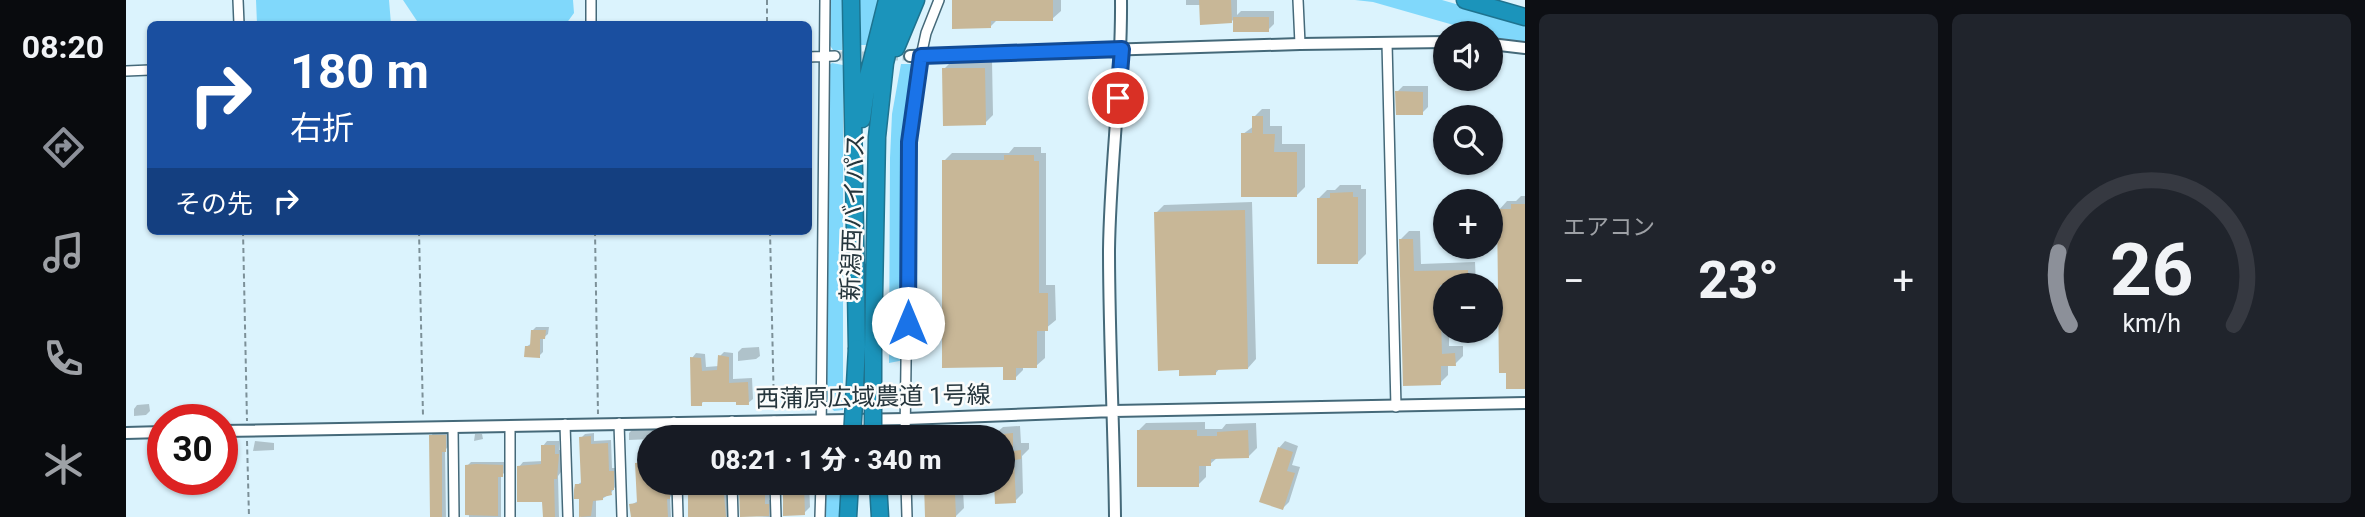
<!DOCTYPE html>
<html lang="ja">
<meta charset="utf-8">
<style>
body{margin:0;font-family:Roboto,"Noto Sans JP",sans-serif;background:#20242c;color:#f1f3f6;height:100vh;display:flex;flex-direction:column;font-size:26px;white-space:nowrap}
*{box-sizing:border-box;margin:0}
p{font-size:23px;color:#9ea1a6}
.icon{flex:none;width:38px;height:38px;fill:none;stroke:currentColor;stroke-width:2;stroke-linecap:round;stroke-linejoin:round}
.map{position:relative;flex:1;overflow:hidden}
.drawer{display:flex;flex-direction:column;gap:14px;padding:14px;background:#0d0f14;width:840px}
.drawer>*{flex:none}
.guide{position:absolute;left:21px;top:21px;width:665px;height:214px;border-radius:10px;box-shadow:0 2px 5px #0004;background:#1a4fa0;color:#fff;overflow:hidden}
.controls{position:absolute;left:1307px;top:21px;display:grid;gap:14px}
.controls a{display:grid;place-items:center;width:70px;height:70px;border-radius:50%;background:#171b24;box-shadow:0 2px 5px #0004;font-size:35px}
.speed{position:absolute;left:21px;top:404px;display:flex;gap:14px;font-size:35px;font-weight:700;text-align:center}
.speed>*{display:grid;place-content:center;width:91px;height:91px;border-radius:50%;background:#171b24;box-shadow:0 2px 5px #0004;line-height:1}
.speed .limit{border:10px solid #d22;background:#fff;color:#111}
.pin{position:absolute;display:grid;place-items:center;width:60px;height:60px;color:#fff;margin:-30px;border:4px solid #fff;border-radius:50%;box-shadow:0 2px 7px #0007}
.me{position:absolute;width:77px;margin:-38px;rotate:0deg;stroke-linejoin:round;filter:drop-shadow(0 0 5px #0008)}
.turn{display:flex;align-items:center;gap:24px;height:147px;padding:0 28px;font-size:32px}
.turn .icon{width:91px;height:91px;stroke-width:2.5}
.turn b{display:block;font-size:49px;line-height:60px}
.then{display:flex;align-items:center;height:66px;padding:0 28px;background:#0003;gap:14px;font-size:26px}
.big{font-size:52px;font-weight:800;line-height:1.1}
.drawer .card{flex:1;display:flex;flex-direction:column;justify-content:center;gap:10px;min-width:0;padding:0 24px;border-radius:10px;background:#20242c}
.drawer .dial{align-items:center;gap:0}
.dial svg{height:182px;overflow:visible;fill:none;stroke:#363941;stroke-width:7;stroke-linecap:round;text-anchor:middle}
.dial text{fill:#f1f3f6;stroke:none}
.heat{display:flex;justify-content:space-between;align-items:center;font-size:38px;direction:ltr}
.drawer .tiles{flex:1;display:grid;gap:14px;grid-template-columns:repeat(2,1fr)}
.trip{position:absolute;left:511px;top:425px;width:378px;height:70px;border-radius:35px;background:#171b24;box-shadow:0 2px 5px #0004;font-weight:800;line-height:70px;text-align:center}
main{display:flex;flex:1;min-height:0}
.tabs{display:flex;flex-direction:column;width:126px;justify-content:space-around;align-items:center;background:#090b0e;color:#9ea1a6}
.tabs .icon{width:49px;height:49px}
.tabs .selected{color:#8c9099}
.tabs b{font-size:32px;color:#f1f3f6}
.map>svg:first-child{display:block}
.green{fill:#80d8fb}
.shadow{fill:#0003}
.building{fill:#c8b797}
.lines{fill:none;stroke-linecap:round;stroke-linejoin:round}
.minor-tunnel{stroke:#b7cdd6;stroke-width:9;stroke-dasharray:9 4.5;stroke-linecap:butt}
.minor-casing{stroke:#456979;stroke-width:12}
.tertiary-casing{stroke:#456979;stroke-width:14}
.motorway-casing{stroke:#1e738f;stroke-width:19}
.path{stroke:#7c9098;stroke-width:2;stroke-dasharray:5 3.5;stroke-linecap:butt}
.minor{stroke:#fff;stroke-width:9}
.tertiary{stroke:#fff;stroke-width:10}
.motorway{stroke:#1b94bb;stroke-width:16}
.motorway-bridge-casing{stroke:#1e738f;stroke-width:19;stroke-linecap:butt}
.motorway-bridge{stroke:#1b94bb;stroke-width:16}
.route-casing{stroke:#114b97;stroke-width:18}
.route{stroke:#1a73e8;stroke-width:12}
.labels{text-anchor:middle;stroke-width:5;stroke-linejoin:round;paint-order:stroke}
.street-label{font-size:24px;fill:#25353c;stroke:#fbfcfb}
</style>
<main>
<nav class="tabs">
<b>08:20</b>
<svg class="icon selected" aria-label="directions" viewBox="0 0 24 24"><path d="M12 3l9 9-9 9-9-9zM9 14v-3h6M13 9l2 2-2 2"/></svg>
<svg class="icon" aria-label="music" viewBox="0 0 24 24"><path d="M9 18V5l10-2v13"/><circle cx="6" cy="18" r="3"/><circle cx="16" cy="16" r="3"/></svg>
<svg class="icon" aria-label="phone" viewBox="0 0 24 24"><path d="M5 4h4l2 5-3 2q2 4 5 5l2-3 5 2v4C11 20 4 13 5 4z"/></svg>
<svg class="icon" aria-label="climate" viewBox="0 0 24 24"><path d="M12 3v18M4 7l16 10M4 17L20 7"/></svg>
</nav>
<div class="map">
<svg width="1399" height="517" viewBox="0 0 1399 517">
<rect width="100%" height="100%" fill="#dbf3fd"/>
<path class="green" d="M 130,0 L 263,0 L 265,24 L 131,24 Z
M 277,0 L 447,0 L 448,13 L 440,24 L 293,24 Z
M 702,0 L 717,0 L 716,50 L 707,50 L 703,44 Z
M 734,0 L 753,0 L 744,45 L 735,45 Z
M 1229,0 L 1316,0 L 1399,24 L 1399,43 L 1377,42 L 1365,36 L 1365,33 L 1331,33 L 1331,26 L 1247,2 Z
M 706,63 L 717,65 L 717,410 L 708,411 L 701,402 L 702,66 Z
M 775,64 L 785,64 L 788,67 L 780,139 L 778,360 L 763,363 L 764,158 L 766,114 Z
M 699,483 L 716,483 L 716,517 L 697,517 Z"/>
<path class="shadow" d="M 828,0 L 935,0 L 935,11 L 926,19 L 872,19 L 864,27 Z
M 1060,0 L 1111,0 L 1111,15 L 1115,11 L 1148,11 L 1148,24 L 1142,30 L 1109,18 L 1105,22 L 1075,5 L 1060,5 Z
M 866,60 L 867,115 L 859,123 L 818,69 L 826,61 Z
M 1277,86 L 1302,86 L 1302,107 L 1296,113 L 1271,92 Z
M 1136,109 L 1144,109 L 1144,126 L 1156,126 L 1156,144 L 1179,144 L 1179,187 L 1170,196 L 1117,134 L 1128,126 L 1128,117 Z
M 888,147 L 915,147 L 915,153 L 920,153 L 920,285 L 929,285 L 930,320 L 919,329 L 919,358 L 910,366 L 897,366 L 897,370 L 889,378 L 878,366 L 818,161 L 826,153 L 883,153 Z
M 1214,185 L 1235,185 L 1235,189 L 1240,189 L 1240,254 L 1232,262 L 1192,199 L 1201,190 L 1209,190 Z
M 1395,196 L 1399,196 L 1399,387 L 1373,210 L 1381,201 L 1390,201 Z
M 1126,202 L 1130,359 L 1122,368 L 1094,368 L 1089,374 L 1030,213 L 1038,205 Z
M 1283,231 L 1294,231 L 1295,264 L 1349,262 L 1350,285 L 1320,285 L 1320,331 L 1347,331 L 1344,333 L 1323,334 L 1323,346 L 1337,346 L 1337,356 L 1329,364 L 1322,364 L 1322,375 L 1314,383 L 1275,239 Z
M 410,327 L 423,327 L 422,334 L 417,338 L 417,352 L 413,356 L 400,347 L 406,343 L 406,331 Z
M 633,347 L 634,356 L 630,359 L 612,361 L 612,352 L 616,348 Z
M 598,352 L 607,353 L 607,379 L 626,378 L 627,399 L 622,403 L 611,400 L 579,400 L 575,404 L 566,358 L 570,353 L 579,354 L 580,367 L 593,366 L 594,356 Z
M 23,404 L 24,411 L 20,415 L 8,416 L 8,409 L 11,405 Z
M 1079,422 L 1079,429 L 1096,429 L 1100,424 L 1130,423 L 1131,448 L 1123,456 L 1091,458 L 1084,464 L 1080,464 L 1080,477 L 1072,485 L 1012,431 L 1020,423 Z
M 894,426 L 895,443 L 903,443 L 903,449 L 896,456 L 897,493 L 889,501 L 870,483 L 877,483 L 877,438 L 868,438 L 868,435 L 877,427 Z
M 581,427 L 581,438 L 558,438 L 566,428 Z
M 541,428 L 541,435 L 546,434 L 548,438 L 503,440 L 503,433 L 507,429 Z
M 851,431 L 851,438 L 807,438 L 809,436 Z
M 308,432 L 323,432 L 323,446 L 319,450 L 320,517 L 304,517 L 305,436 Z
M 468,433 L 468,441 L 485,440 L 486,468 L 491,468 L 491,484 L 485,493 L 476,499 L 470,499 L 470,517 L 455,517 L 455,497 L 451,485 L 457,481 L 455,438 L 459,434 Z
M 349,434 L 356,434 L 357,439 L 348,441 Z
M 129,441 L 148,443 L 148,450 L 127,451 Z
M 421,441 L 433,441 L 433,450 L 437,450 L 435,472 L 432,476 L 433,517 L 418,517 L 417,500 L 393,467 L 397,462 L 417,461 L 417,446 Z
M 1159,441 L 1172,446 L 1166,465 L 1174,467 L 1163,502 L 1157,508 L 1153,448 Z
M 514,460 L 523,460 L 523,483 L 546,483 L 547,494 L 544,497 L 545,517 L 526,517 L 526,514 L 505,516 L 505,505 L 512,501 L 510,464 Z
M 345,462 L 380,462 L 380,472 L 375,475 L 375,517 L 343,517 L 341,466 Z
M 564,483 L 604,483 L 607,517 L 584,517 Z
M 615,483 L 641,483 L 643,485 L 643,500 L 647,500 L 647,509 L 644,517 L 616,515 Z
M 658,483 L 683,483 L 684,507 L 678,513 Z
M 800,483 L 852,483 L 844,490 L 837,490 L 838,508 L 830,516 L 821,517 L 809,517 Z"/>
<path class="building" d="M 826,0 L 927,0 L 927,21 L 865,21 L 865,28 L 826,29 Z
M 1073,0 L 1105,0 L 1106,23 L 1074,25 Z
M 1107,17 L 1143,17 L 1143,32 L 1107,32 Z
M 816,68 L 859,68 L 860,125 L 817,126 Z
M 1269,91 L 1297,92 L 1297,115 L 1270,115 Z
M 1126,116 L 1137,116 L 1137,134 L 1149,134 L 1148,152 L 1171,152 L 1171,197 L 1115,197 L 1115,133 L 1126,133 Z
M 878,155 L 908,155 L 908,161 L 913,161 L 913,293 L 922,293 L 922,331 L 911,331 L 911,368 L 890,368 L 890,380 L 877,380 L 877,367 L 816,368 L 816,160 L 878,160 Z
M 1227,192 L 1227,197 L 1232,197 L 1232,264 L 1191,264 L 1191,198 L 1204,198 L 1204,193 Z
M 1385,204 L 1399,204 L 1399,389 L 1380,389 L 1380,373 L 1373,373 L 1371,209 L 1385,209 Z
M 1119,210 L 1122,369 L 1090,370 L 1090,375 L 1053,376 L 1053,370 L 1032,371 L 1028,212 Z
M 1273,239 L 1287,239 L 1288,271 L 1342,270 L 1342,285 L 1314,285 L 1316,354 L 1329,353 L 1330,366 L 1315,366 L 1315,385 L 1277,386 Z
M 405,330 L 420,330 L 419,339 L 414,339 L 414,358 L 398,357 L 399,346 L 404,346 Z
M 592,355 L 603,357 L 603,383 L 622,382 L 623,405 L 610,405 L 610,402 L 576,402 L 576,406 L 565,406 L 564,357 L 575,358 L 576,371 L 591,370 Z
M 1011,430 L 1071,430 L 1071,436 L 1091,436 L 1091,432 L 1122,430 L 1123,458 L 1085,459 L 1085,466 L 1073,466 L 1073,487 L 1011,487 Z
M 887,433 L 887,451 L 895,450 L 895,459 L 888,460 L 890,503 L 869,504 L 868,483 L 877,483 L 877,434 Z
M 303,435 L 320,435 L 320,452 L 316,452 L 316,517 L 304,517 Z
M 465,436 L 465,444 L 482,443 L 483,471 L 488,471 L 488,490 L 485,490 L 486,495 L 477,497 L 477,500 L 467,501 L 465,516 L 453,517 L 453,499 L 448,499 L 448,490 L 449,484 L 455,484 L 453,437 Z
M 415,445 L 429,445 L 429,454 L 433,454 L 431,479 L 428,479 L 429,517 L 417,517 L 416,502 L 391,502 L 391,466 L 415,464 Z
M 1152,447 L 1167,452 L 1161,471 L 1169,473 L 1157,510 L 1133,502 Z
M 521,462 L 522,483 L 544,485 L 544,499 L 541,499 L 542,517 L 505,517 L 503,504 L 511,503 L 509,463 Z
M 350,464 L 377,465 L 377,477 L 372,477 L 372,516 L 339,515 L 339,465 Z
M 562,483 L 597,483 L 600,517 L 562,517 Z
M 622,483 L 632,483 L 639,490 L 639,504 L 643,504 L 643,516 L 614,517 L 613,489 L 622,489 Z
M 657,483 L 678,483 L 679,515 L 657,516 Z
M 798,483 L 845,483 L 845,492 L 829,493 L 830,517 L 799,517 Z"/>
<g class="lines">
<path class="minor-tunnel" d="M 709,56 L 784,56"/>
<defs>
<path id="minor" d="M 112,0 L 113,24
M 465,0 L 465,24
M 1172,0 L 1174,44
M 1261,43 L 1270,407
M 682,57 L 709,56
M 0,71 L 24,70
M 648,421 L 648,438
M 548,422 L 550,438
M 493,423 L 496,517
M 439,424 L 442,517
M 327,427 L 328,517
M 384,427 L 384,517
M 606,438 L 606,421
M 695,438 L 699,0
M 779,438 L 783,143 L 795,56 L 800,33 L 813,0
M 551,483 L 552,517
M 606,483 L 607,517
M 649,483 L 650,517
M 780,483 L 781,517
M 694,517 L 695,483"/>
<path id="tertiary" d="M 1365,44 L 1399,48
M 784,56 L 1174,44 L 1320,42
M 96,431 L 780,419 L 988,411 L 1399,403
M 0,433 L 37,432
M 989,517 C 988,428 983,339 983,250 C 984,167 996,84 995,0"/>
<path id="motorway" d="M 725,0 L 731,348
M 1339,0 L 1399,17
M 770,48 L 790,0
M 736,119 L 742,76 L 761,0
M 747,348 L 751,137 L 759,63 L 774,0
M 752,483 L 754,517
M 722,517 L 724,483"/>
</defs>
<use href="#minor" class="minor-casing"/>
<use href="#tertiary" class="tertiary-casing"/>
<use href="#motorway" class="motorway-casing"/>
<path class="path" d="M 641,0 L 641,24
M 117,231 L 121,421
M 293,231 L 297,416
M 469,231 L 472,414
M 644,231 L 648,409
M 121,441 L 123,517"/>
<use href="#minor" class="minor"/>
<use href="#tertiary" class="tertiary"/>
<use href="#motorway" class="motorway"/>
<defs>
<path id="motorway-bridge" d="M 726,438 L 731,348
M 747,438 L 747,348"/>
</defs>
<use href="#motorway-bridge" class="motorway-bridge-casing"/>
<use href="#motorway-bridge" class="motorway-bridge"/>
</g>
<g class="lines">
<defs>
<path id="route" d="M 782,323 L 783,142 L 795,56 L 996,49 L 992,98"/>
</defs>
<use href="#route" class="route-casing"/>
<use href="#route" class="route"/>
</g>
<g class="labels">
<g class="street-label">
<text transform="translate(727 217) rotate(-88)" y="8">新潟西バイパス</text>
<text transform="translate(747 397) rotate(-1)" y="8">西蒲原広域農道 1号線</text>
</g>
</g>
</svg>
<div class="controls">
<a><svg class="icon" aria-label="sound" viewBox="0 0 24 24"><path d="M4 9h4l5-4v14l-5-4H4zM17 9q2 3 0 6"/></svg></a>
<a><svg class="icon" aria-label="search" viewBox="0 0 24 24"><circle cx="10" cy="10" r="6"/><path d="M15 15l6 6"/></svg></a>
<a>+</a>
<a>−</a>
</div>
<div class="speed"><div class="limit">30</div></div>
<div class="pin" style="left:992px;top:98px;background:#d93025"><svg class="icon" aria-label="arrive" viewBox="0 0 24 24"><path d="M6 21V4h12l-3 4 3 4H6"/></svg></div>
<svg class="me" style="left:782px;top:323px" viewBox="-20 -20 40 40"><circle r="19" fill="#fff"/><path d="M0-13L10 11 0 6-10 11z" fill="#1a73e8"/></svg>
<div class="trip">08:21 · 1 分 · 340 m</div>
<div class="guide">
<div class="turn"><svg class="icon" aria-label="right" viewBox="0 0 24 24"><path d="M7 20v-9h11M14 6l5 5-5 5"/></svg><div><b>180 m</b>右折</div></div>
<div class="then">その先<svg class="icon" aria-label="right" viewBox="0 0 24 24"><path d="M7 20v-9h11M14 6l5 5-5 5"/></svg></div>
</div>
</div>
<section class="drawer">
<div class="tiles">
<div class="card"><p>エアコン</p>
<div class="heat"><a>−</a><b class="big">23°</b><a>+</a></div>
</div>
<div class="card dial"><svg viewBox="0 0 100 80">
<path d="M14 69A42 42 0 1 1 86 69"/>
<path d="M14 69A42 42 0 0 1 9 37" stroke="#8c9099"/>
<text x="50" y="56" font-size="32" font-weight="700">26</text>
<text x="50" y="72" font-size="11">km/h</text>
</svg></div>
</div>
</section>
</main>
